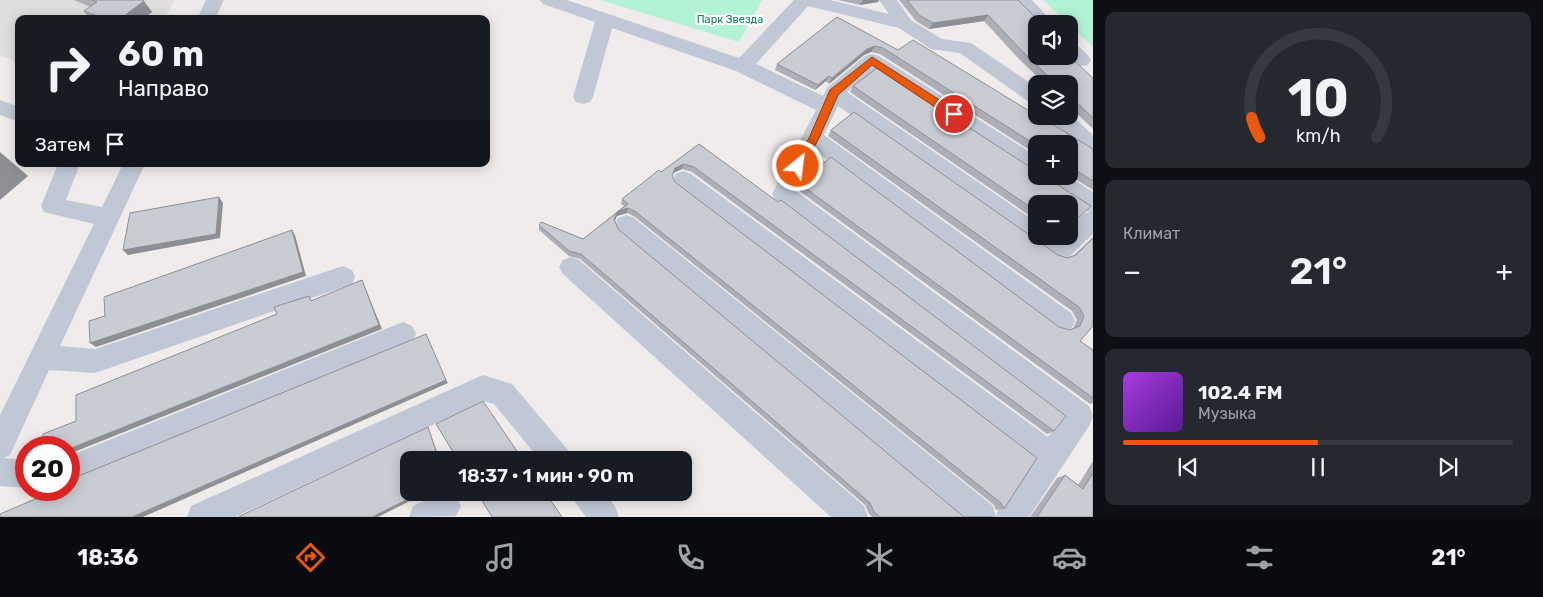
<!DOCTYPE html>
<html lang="ru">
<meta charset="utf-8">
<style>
body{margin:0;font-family:Rubik,sans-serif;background:#242831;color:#f1f3f6;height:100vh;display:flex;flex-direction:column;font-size:19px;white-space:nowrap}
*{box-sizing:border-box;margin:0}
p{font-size:16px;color:#9ea1a6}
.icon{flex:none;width:28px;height:28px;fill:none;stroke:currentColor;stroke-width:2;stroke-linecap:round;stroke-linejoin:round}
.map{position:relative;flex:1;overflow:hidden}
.sheet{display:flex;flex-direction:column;gap:12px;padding:12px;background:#0d0f14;width:450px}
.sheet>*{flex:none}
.banner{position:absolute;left:15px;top:15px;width:475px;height:152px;border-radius:10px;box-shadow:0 2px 12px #0003;background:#171b24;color:#f1f3f6;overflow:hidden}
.controls{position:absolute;left:1028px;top:15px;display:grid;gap:10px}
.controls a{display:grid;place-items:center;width:50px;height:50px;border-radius:10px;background:#171b24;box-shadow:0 2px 12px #0003;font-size:25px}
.speed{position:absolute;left:15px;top:436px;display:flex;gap:10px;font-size:25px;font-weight:700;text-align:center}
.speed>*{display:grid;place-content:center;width:65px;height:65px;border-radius:50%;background:#171b24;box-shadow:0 2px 12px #0003;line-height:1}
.speed .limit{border:8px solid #d22;background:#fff;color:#111}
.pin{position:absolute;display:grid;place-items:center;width:42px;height:42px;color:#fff;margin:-21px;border:2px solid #fff;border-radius:50%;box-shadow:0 1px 5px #0007}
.me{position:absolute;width:55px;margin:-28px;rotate:29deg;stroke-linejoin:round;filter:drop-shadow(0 0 4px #0008)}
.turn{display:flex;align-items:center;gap:18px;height:105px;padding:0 20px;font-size:22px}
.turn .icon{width:65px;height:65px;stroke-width:2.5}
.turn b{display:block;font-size:35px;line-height:42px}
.then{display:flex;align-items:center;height:48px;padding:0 20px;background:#0003;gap:10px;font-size:19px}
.big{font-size:38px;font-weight:600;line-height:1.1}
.sheet .tile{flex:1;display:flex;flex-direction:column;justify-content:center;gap:8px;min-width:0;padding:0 18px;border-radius:10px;background:#242831}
.sheet .dial{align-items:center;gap:0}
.dial svg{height:130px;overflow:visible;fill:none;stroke:#363941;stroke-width:7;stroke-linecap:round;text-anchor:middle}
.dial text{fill:#f1f3f6;stroke:none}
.song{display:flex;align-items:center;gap:15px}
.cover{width:60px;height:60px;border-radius:8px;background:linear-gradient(135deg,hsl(280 70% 55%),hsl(270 70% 35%))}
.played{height:5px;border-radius:2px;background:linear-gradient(90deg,#ea580c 50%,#363941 50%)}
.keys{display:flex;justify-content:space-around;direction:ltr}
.heat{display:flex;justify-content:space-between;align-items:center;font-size:28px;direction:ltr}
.trip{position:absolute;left:400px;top:451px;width:292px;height:50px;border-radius:10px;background:#171b24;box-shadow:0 2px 12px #0003;font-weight:600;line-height:50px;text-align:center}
.tabs{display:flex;height:80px;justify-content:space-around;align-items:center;background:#090b0e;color:#9ea1a6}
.tabs .icon{width:35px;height:35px}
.tabs .active{color:#ea580c}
.tabs b{font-size:22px;color:#f1f3f6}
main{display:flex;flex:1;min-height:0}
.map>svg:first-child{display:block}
.education{fill:#e0dddd}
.green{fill:#b3f3d5}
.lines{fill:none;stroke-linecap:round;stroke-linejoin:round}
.minor{fill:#c0c8d5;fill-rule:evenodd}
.wall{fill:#aeafb6}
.shaded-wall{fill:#8d8f94}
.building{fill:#caccd4;stroke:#8d8f94}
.route{fill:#ea580c;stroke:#983908}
.labels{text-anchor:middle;stroke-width:4.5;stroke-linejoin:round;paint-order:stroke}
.far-park-label{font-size:11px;fill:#0d8359;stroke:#fff}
</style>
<main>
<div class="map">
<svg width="1093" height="517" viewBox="0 0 1093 517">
<rect width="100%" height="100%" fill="#efeceb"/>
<path class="education" d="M 0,0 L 175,0 L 164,19 L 19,19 L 19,64 L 0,55 Z"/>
<path class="green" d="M 600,0 L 762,0 L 739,42 Z
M 1043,0 L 1093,0 L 1093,47 Z"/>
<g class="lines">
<path class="minor" d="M 206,0 L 224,0 L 215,19 L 197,19 Z
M 540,0 L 567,0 L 739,58 L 794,0 L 830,0 L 889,14 L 879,0 L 897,0 L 911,20 L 942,39 L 971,43 L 1036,87 L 1036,104 L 1029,102 L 960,53 L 931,49 L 899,28 L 808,6 L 756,64 L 823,96 L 827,88 L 865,56 L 872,54 L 879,56 L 1036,156 L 1036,175 L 1028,173 L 873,71 L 847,92 L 1036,222 L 1036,236 L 1069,236 L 1069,228 L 1085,213 L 1089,212 L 1042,182 L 1039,176 L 1068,176 L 1093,192 L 1093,234 L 1068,258 L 1060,261 L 1052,258 L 838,106 L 824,135 L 1071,313 L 1075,321 L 1071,329 L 1062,332 L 1053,329 L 816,151 L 796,191 L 1089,406 L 1093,416 L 1089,426 L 1029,517 L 959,517 L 618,232 L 615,225 L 618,218 L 626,215 L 634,218 L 993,506 L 996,516 L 1000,506 L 1032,460 L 675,186 L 672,180 L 675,174 L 683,171 L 691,174 L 1048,437 L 1061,419 L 775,200 L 772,194 L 816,110 L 736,71 L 612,28 L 593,97 L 590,102 L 583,104 L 576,102 L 573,97 L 595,22 L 543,4 Z
M 1013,0 L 1032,0 L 1054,24 L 1036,24 L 1036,26 Z
M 1069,42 C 1078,44 1086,52 1091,60 L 1088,65 C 1077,68 1073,64 1066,56 L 1069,56 Z
M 0,100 L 19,107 L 19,122 L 0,115 Z
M 1069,113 L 1093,135 L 1093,155 L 1086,153 L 1052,121 L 1049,116 L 1069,116 Z
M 58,164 L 80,164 L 66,200 L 102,207 L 123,164 L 145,164 L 60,346 L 95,349 L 343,266 L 352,270 L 355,277 L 352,284 L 95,373 L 49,370 L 10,455 L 3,458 L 26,460 L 26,488 L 0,486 L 0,415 L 94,224 L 44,212 L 41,206 Z
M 571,257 L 579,260 L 864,506 L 868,517 L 831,517 L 563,274 L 559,267 L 563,260 Z
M 403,322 L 412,326 L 416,334 L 412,342 L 69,484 L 69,456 Z
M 483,375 L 512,384 L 568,450 L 572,460 L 540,460 L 494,404 L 484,401 L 235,517 L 187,517 L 191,506 Z
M 443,492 L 456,496 L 461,506 L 456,516 L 409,517 L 413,506 Z
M 571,492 L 604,492 L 615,506 L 619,517 L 586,517 L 575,502 Z"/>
</g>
<path class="wall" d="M 74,0 L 142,0 L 152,12 L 143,19 L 90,19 L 84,11 L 90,7 Z
M 838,0 L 879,0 L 878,2 L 860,5 Z
M 899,0 L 1018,0 L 1036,56 L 1093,78 L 1093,129 L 1069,106 L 1069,84 L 1045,84 L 1019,59 L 984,21 L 929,29 L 916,21 Z
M 837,17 L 898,50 L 1093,149 L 1093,190 L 1069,175 L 1069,144 L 1036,144 L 1036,154 L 880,54 L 871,52 L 864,55 L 829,84 L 826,81 L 815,90 L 775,70 L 777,64 Z
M 877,68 L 1033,169 L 1036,170 L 1036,176 L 1046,176 L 1047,178 L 1091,206 L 1074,222 L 1074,229 L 1069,233 L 1069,204 L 1036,204 L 1036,220 L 850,92 L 853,86 Z
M 831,130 L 1058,255 L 1067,258 L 1073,256 L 1093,237 L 1093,326 L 1080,341 L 1093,350 L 1093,403 L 1090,404 L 798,190 L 804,179 L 1059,327 L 1070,330 L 1073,328 L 1077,320 L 1072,311 L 828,136 Z
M 699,144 L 1054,431 L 1047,434 L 692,172 L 682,169 L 673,173 L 672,176 L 675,182 L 1037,458 L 1004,509 L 996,510 L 994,505 L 635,217 L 627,213 L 617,216 L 615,221 L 618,229 L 964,517 L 993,517 L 872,517 L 869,514 L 865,505 L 580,259 L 569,256 L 539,230 L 539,225 L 583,239 L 624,206 L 621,204 L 622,199 L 661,172 Z
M 1093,461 L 1093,517 L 1030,517 L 1057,478 L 1065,475 L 1078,485 Z"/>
<path class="shaded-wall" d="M 863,0 L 879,0 L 878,2 L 860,5 Z
M 144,1 L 152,12 L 143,19 L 120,19 Z
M 988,15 L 984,21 L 929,29 L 933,23 Z
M 875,46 L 871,52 L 864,55 L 829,84 L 832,78 L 867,49 Z
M 829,76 L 826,81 L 815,90 L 818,85 Z
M 0,152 L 28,176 L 0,200 Z
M 684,164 L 682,169 L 673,173 L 670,181 L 675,168 Z
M 219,197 L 223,203 L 220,238 L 128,255 L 123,250 Z
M 628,208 L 627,213 L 617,216 L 613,224 L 614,219 L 618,211 Z
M 292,230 L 295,235 L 306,276 L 96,347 L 90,343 Z
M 362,280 L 382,329 L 69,454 L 69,449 Z
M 446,380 L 448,383 L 143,517 L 132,517 Z
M 428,427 L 429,430 L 440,460 L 439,460 Z
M 422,492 L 428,492 L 378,517 L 372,517 Z"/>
<path class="building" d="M 92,0 L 142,0 L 144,1 L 120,19 L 104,19 L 84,11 L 97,2 Z
M 907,0 L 1018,0 L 1042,24 L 1036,24 L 1036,56 L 1069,56 L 1093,78 L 1093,118 L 1069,95 L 1069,84 L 1056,84 L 1024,53 L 988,15 L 933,23 L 919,15 Z
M 837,17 L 898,50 L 913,40 L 1036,115 L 1036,116 L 1039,116 L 1093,149 L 1093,181 L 1074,169 L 1069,169 L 1069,144 L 1036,144 L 1036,145 L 883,48 L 875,46 L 867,49 L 832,78 L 829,76 L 818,85 L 777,64 Z
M 877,68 L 1033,169 L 1036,170 L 1036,176 L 1046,176 L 1047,178 L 1091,206 L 1074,222 L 1074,229 L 1069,229 L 1069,204 L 1036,204 L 1036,211 L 853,86 Z
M 854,112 L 1058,255 L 1067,258 L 1076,255 L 1093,238 L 1093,326 L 1080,341 L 1093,350 L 1093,398 L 801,185 L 804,179 L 831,157 L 1059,327 L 1070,330 L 1080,326 L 1084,316 L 1079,307 L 831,130 Z
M 699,144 L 778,202 L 781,200 L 1066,416 L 1054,431 L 694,167 L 684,164 L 675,168 L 672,176 L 675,182 L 1037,458 L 1004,509 L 1001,503 L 636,212 L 628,208 L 618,211 L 614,219 L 618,229 L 964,517 L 993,517 L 880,517 L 874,512 L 870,503 L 581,254 L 569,251 L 539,225 L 541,222 L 583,239 L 628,204 L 622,199 L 659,170 L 661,172 Z
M 219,197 L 216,234 L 123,250 L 130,213 Z
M 292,230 L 303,272 L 90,343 L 89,321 L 105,316 L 104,297 Z
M 362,280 L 379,325 L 69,449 L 69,448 L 44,448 L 43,434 L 76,421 L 76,395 L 277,314 L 274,307 L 309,296 L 311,301 Z
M 426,334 L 446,380 L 132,517 L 0,517 L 0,514 L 47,494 L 46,490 L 69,490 L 69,480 Z
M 483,401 L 523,460 L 458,460 L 436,424 Z
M 428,427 L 439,460 L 409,460 L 409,492 L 422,492 L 372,517 L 238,517 Z
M 1093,473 L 1093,517 L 1037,517 L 1065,475 L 1083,489 Z
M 477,492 L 545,492 L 562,517 L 492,517 Z"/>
<path class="route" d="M 872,57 L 957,111 L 957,117 L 950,117 L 872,65 L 838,95 L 819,138 L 802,169 L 794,169 L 793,166 L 809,138 L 830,90 Z"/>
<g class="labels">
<g class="far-park-label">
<text x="730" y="23">Парк Звезда</text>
</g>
</g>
</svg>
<div class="controls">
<a><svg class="icon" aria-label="sound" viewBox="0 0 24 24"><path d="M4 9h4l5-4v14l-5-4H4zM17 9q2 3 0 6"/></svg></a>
<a><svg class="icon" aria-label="layers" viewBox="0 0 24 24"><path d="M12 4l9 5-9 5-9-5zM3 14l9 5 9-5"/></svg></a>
<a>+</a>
<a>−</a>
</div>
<div class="speed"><div class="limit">20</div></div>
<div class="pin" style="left:954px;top:114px;background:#d93025"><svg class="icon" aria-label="arrive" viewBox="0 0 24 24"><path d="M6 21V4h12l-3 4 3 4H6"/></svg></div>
<svg class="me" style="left:798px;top:166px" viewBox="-20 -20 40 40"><circle r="17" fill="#ea580c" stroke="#fff" stroke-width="3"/><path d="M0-11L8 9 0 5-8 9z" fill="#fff"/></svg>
<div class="trip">18:37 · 1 мин · 90 m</div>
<div class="banner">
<div class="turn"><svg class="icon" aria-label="right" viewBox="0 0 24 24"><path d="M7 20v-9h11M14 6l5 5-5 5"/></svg><div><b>60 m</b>Направо</div></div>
<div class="then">Затем<svg class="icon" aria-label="arrive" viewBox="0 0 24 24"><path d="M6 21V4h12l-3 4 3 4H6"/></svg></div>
</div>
</div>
<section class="sheet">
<div class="tile dial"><svg viewBox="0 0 100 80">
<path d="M14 69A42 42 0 1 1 86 69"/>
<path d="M14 69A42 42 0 0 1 9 57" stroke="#ea580c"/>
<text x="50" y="56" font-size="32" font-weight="700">10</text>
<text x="50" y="72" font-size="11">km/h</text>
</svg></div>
<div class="tile"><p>Климат</p>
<div class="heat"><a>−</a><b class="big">21°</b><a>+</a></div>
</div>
<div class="tile">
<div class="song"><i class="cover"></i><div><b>102.4 FM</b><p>Музыка</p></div></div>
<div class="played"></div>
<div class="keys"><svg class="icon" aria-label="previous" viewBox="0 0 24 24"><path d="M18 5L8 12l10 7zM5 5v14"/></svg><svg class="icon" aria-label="pause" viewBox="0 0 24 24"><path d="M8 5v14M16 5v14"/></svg><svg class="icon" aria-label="next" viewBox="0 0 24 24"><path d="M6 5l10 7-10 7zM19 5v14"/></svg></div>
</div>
</section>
</main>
<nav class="tabs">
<b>18:36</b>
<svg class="icon active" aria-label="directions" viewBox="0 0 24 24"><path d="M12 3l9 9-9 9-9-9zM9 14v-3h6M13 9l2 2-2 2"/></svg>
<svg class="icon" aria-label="music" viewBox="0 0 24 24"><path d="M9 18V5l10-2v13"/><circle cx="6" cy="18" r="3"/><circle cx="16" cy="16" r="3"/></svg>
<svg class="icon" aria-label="phone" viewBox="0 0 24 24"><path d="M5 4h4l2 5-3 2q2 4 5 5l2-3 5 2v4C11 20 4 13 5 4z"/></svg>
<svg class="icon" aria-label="climate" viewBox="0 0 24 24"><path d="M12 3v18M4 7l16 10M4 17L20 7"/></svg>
<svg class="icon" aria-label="car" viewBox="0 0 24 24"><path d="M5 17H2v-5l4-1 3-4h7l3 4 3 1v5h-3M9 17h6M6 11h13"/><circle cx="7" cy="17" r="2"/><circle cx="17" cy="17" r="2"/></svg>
<svg class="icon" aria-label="filters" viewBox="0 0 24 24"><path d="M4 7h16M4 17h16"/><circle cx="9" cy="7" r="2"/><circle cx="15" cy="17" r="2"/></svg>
<b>21°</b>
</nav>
